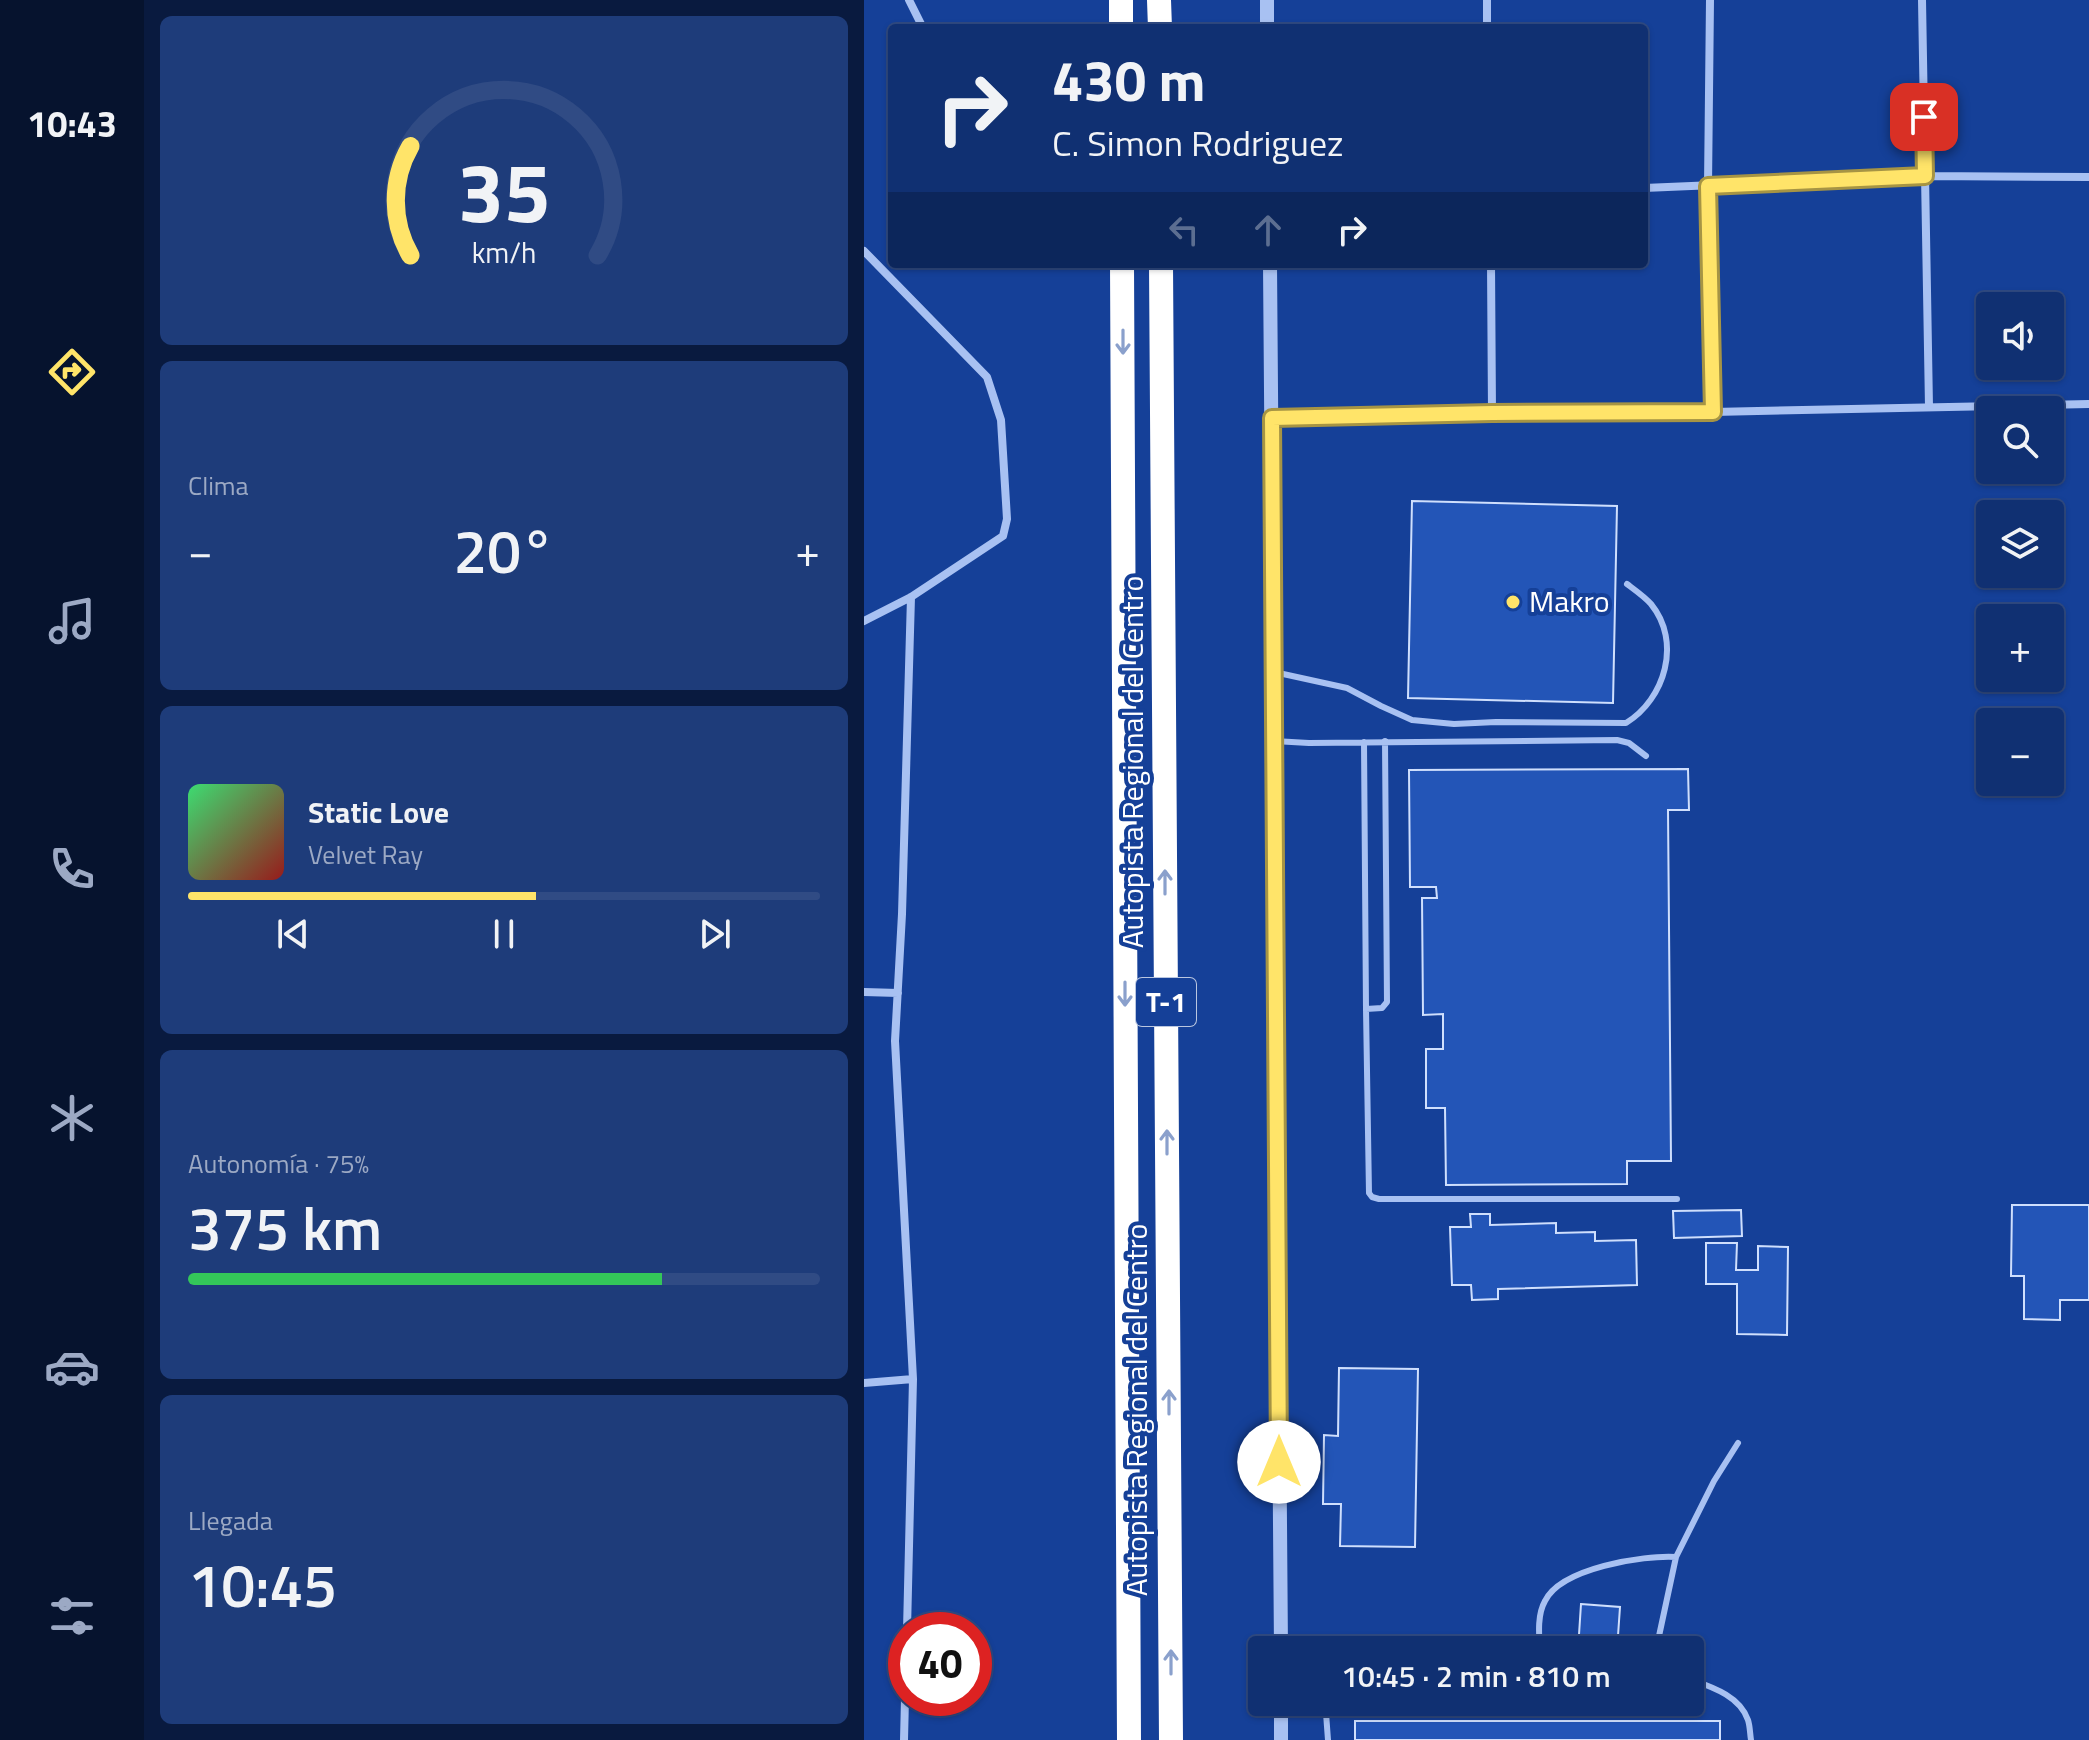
<!DOCTYPE html>
<html lang="es">
<meta charset="utf-8">
<style>
body{margin:0;font-family:"Titillium Web",sans-serif;background:#1e3c7a;color:#f1f3f6;height:100vh;display:flex;flex-direction:column;font-size:30px;white-space:nowrap}
*{box-sizing:border-box;margin:0}
p{font-size:26px;color:#9ca9c4}
.icon{flex:none;width:44px;height:44px;fill:none;stroke:currentColor;stroke-width:2;stroke-linecap:round;stroke-linejoin:round}
.map{position:relative;flex:1;overflow:hidden}
.drawer{display:flex;flex-direction:column;gap:16px;padding:16px;background:#091a3f;width:720px}
.drawer>*{flex:none}
.hud{position:absolute;left:24px;top:24px;width:760px;height:244px;border-radius:8px;box-shadow:0 2px 6px #0004,0 0 0 2px #304b84;background:#103072;color:#f1f3f6;overflow:hidden}
.tools{position:absolute;left:1112px;top:292px;display:grid;gap:16px}
.tools a{display:grid;place-items:center;width:88px;height:88px;border-radius:8px;background:#103072;box-shadow:0 2px 6px #0004,0 0 0 2px #304b84;font-size:40px}
.speed{position:absolute;left:24px;top:1612px;display:flex;gap:16px;font-size:40px;font-weight:700;text-align:center}
.speed>*{display:grid;place-content:center;width:104px;height:104px;border-radius:50%;background:#103072;box-shadow:0 2px 6px #0004,0 0 0 2px #304b84;line-height:1}
.speed .limit{border:12px solid #d22;background:#fff;color:#111}
.pin{position:absolute;display:grid;place-items:center;width:68px;height:68px;color:#fff;margin:-34px;border-radius:16px;box-shadow:0 4px 12px #0006}
.me{position:absolute;width:88px;margin:-44px;rotate:0deg;stroke-linejoin:round;filter:drop-shadow(0 0 6px #0008)}
.turn{display:flex;align-items:center;gap:28px;height:168px;padding:0 32px;font-size:36px}
.turn .icon{width:104px;height:104px;stroke-width:2.5}
.turn b{display:block;font-size:56px;line-height:68px}
.lanes{display:flex;align-items:center;height:76px;padding:0 32px;background:#0003;justify-content:center;gap:40px;direction:ltr}
.lanes .off{opacity:.35}
.big{font-size:60px;font-weight:600;line-height:1.1}
.drawer .tile{flex:1;display:flex;flex-direction:column;justify-content:center;gap:12px;min-width:0;padding:0 28px;border-radius:12px;background:#1e3c7a}
.drawer .dial{align-items:center;gap:0}
.dial svg{height:208px;overflow:visible;fill:none;stroke:#304b84;stroke-width:7;stroke-linecap:round;text-anchor:middle}
.dial text{fill:#f1f3f6;stroke:none}
.song{display:flex;align-items:center;gap:24px}
.cover{width:96px;height:96px;border-radius:12px;background:linear-gradient(135deg,hsl(140 70% 55%),hsl(0 70% 35%))}
.played{height:8px;border-radius:4px;background:linear-gradient(90deg,#ffe469 55%,#304b84 55%)}
.keys{display:flex;justify-content:space-around;direction:ltr}
.heat{display:flex;justify-content:space-between;align-items:center;font-size:44px;direction:ltr}
.charge{height:12px;border-radius:6px;background:linear-gradient(90deg,#34c759 75%,#304b84 0)}
.trip{position:absolute;left:384px;top:1636px;width:456px;height:80px;border-radius:8px;background:#103072;box-shadow:0 2px 6px #0004,0 0 0 2px #304b84;font-weight:600;line-height:80px;text-align:center}
main{display:flex;flex:1;min-height:0}
.menu{display:flex;flex-direction:column;width:144px;justify-content:space-around;align-items:center;background:#06132e;color:#9ca9c4}
.menu .icon{width:56px;height:56px}
.menu .current{color:#ffe469}
.menu b{font-size:36px;color:#f1f3f6}
.map>svg:first-child{display:block}
.building{fill:#2355b7;stroke:#cfdffd;stroke-width:2}
.lines{fill:none;stroke-linecap:round;stroke-linejoin:round}
.service{stroke:#a8c1f2;stroke-width:6}
.minor{stroke:#a8c1f2;stroke-width:8}
.tertiary{stroke:#a8c1f2;stroke-width:14}
.motorway{stroke:#fff;stroke-width:24}
.oneway{stroke:#8aa0cc}
.route-casing{stroke:#a69444;stroke-width:20}
.route{stroke:#ffe469;stroke-width:14}
.poi-dot{fill:#ffe469;stroke:#154098;stroke-width:3}
.labels{text-anchor:middle;stroke-width:8;stroke-linejoin:round;paint-order:stroke}
.shield{fill:#154098;stroke:#b9c6e0;stroke-width:2}
.shield-label{font-size:28px;font-weight:bold;fill:#fff}
.poi-label{font-size:30px;fill:#fff;stroke:#154098;text-anchor:start}
.street-label{font-size:30px;fill:#fff;stroke:#154098}
</style>
<main>
<nav class="menu">
<b>10:43</b>
<svg class="icon current" aria-label="directions" viewBox="0 0 24 24"><path d="M12 3l9 9-9 9-9-9zM9 14v-3h6M13 9l2 2-2 2"/></svg>
<svg class="icon" aria-label="music" viewBox="0 0 24 24"><path d="M9 18V5l10-2v13"/><circle cx="6" cy="18" r="3"/><circle cx="16" cy="16" r="3"/></svg>
<svg class="icon" aria-label="phone" viewBox="0 0 24 24"><path d="M5 4h4l2 5-3 2q2 4 5 5l2-3 5 2v4C11 20 4 13 5 4z"/></svg>
<svg class="icon" aria-label="climate" viewBox="0 0 24 24"><path d="M12 3v18M4 7l16 10M4 17L20 7"/></svg>
<svg class="icon" aria-label="car" viewBox="0 0 24 24"><path d="M5 17H2v-5l4-1 3-4h7l3 4 3 1v5h-3M9 17h6M6 11h13"/><circle cx="7" cy="17" r="2"/><circle cx="17" cy="17" r="2"/></svg>
<svg class="icon" aria-label="filters" viewBox="0 0 24 24"><path d="M4 7h16M4 17h16"/><circle cx="9" cy="7" r="2"/><circle cx="15" cy="17" r="2"/></svg>
</nav>
<section class="drawer">
<div class="tile dial"><svg viewBox="0 0 100 80">
<path d="M14 69A42 42 0 1 1 86 69"/>
<path d="M14 69A42 42 0 0 1 14 27" stroke="#ffe469"/>
<text x="50" y="56" font-size="32" font-weight="700">35</text>
<text x="50" y="72" font-size="11">km/h</text>
</svg></div>
<div class="tile"><p>Clima</p>
<div class="heat"><a>−</a><b class="big">20°</b><a>+</a></div>
</div>
<div class="tile">
<div class="song"><i class="cover"></i><div><b>Static Love</b><p>Velvet Ray</p></div></div>
<div class="played"></div>
<div class="keys"><svg class="icon" aria-label="previous" viewBox="0 0 24 24"><path d="M18 5L8 12l10 7zM5 5v14"/></svg><svg class="icon" aria-label="pause" viewBox="0 0 24 24"><path d="M8 5v14M16 5v14"/></svg><svg class="icon" aria-label="next" viewBox="0 0 24 24"><path d="M6 5l10 7-10 7zM19 5v14"/></svg></div>
</div>
<div class="tile"><p>Autonomía · 75%</p><b class="big">375 km</b><div class="charge"></div></div>
<div class="tile"><p>Llegada</p><b class="big">10:45</b></div>
</section>
<div class="map">
<svg width="1225" height="1740" viewBox="0 0 1225 1740">
<rect width="100%" height="100%" fill="#154098"/>
<path class="building" d="M 548,501 L 753,506 L 749,703 L 544,698 Z
M 824,769 L 825,810 L 804,810 L 807,1161 L 763,1161 L 763,1184 L 582,1185 L 581,1108 L 562,1108 L 562,1049 L 579,1049 L 579,1014 L 559,1015 L 558,898 L 573,898 L 572,887 L 546,887 L 545,770 Z
M 1148,1205 L 1225,1205 L 1225,1300 L 1196,1300 L 1196,1320 L 1160,1319 L 1160,1276 L 1147,1276 Z
M 877,1210 L 878,1236 L 810,1238 L 809,1211 Z
M 606,1214 L 626,1214 L 626,1225 L 692,1223 L 692,1233 L 731,1232 L 731,1241 L 772,1240 L 773,1285 L 634,1289 L 634,1299 L 608,1300 L 607,1285 L 588,1285 L 586,1227 L 607,1227 Z
M 842,1243 L 873,1243 L 872,1270 L 894,1270 L 894,1246 L 924,1247 L 923,1335 L 873,1334 L 873,1284 L 842,1284 Z
M 475,1368 L 554,1369 L 551,1547 L 476,1546 L 477,1504 L 459,1504 L 460,1435 L 474,1436 Z
M 717,1604 L 756,1607 L 753,1650 L 714,1650 Z
M 491,1721 L 856,1721 L 856,1740 L 491,1740 Z"/>
<g class="lines">
<path class="service" d="M 410,672 L 483,688 L 517,706 L 548,720 L 590,724 L 632,722 L 762,723 C 801,699 818,642 787,604 C 781,597 771,590 763,584
M 410,741 L 445,743 L 753,740 L 765,743 L 782,756
M 500,742 L 502,1009 L 505,1193 L 508,1197 L 515,1199 L 813,1199
M 502,1009 L 518,1008 L 523,1002 L 521,741
M 676,1650 C 675,1635 673,1615 681,1601 C 697,1568 779,1555 812,1557
M 792,1650 L 812,1557 L 850,1481 L 874,1443
M 826,1679 C 848,1687 876,1696 884,1720 C 886,1726 886,1734 887,1740
M 717,1702 L 726,1702
M 464,1740 L 462,1713 L 467,1707 L 479,1702"/>
<path class="minor" d="M 45,0 L 59,28
M 623,0 L 623,28
M 846,0 L 844,186 L 849,412
M 1058,0 L 1065,407
M 780,188 L 1061,176 L 1225,177
M 0,251 L 123,377 L 137,420 L 143,519 L 139,536 L 47,597 L 0,621
M 627,264 L 628,413
M 408,418 L 628,413 L 849,412 L 1225,404
M 0,992 L 34,993
M 0,1383 L 49,1379
M 43,1630 L 49,1379 L 31,1041 L 38,914 L 47,597
M 40,1740 L 42,1657"/>
<path class="tertiary" d="M 403,0 L 403,28
M 406,264 L 417,1650
M 417,1702 L 417,1740"/>
<path class="motorway" d="M 257,0 L 257,28
M 295,0 L 296,28
M 258,264 L 265,1740
M 297,264 L 307,1740"/>
</g>
<defs><path id="oneway-shaft" d="M-6 0H5M1.5-3L5.5 0L1.5 3" fill="none" stroke-width="1.6" stroke-linecap="round" stroke-linejoin="round" transform="scale(2)"/></defs>
<g class="oneway">
<use href="#oneway-shaft" transform="translate(259 342) rotate(90)"/>
<use href="#oneway-shaft" transform="translate(301 882) rotate(-90)"/>
<use href="#oneway-shaft" transform="translate(261 994) rotate(90)"/>
<use href="#oneway-shaft" transform="translate(303 1142) rotate(-90)"/>
<use href="#oneway-shaft" transform="translate(305 1402) rotate(-90)"/>
<use href="#oneway-shaft" transform="translate(307 1662) rotate(-90)"/>
</g>
<g class="lines">
<defs>
<path id="route" d="M 415,1462 L 408,418 L 628,413 L 849,412 L 844,186 L 1061,176 L 1060,117"/>
</defs>
<use href="#route" class="route-casing"/>
<use href="#route" class="route"/>
</g>
<circle class="poi-dot" cx="649" cy="602" r="8"/>
<g class="labels">
<rect class="shield" x="272" y="978" width="60" height="48" rx="6"/>
<g class="shield-label">
<text x="302" y="1012">T-1</text>
</g>
<g class="poi-label">
<text x="665" y="612">Makro</text>
</g>
<g class="street-label">
<text transform="translate(269 762) rotate(-90)" y="10">Autopista Regional del Centro</text>
<text transform="translate(273 1410) rotate(-90)" y="10">Autopista Regional del Centro</text>
</g>
</g>
</svg>
<div class="tools">
<a><svg class="icon" aria-label="sound" viewBox="0 0 24 24"><path d="M4 9h4l5-4v14l-5-4H4zM17 9q2 3 0 6"/></svg></a>
<a><svg class="icon" aria-label="search" viewBox="0 0 24 24"><circle cx="10" cy="10" r="6"/><path d="M15 15l6 6"/></svg></a>
<a><svg class="icon" aria-label="layers" viewBox="0 0 24 24"><path d="M12 4l9 5-9 5-9-5zM3 14l9 5 9-5"/></svg></a>
<a>+</a>
<a>−</a>
</div>
<div class="speed"><div class="limit">40</div></div>
<div class="pin" style="left:1060px;top:117px;background:#d93025"><svg class="icon" aria-label="arrive" viewBox="0 0 24 24"><path d="M6 21V4h12l-3 4 3 4H6"/></svg></div>
<svg class="me" style="left:415px;top:1462px" viewBox="-20 -20 40 40"><circle r="19" fill="#fff"/><path d="M0-13L10 11 0 6-10 11z" fill="#ffe469"/></svg>
<div class="trip">10:45 · 2 min · 810 m</div>
<div class="hud">
<div class="turn"><svg class="icon" aria-label="right" viewBox="0 0 24 24"><path d="M7 20v-9h11M14 6l5 5-5 5"/></svg><div><b>430 m</b>C. Simon Rodriguez</div></div>
<div class="lanes"><svg class="icon off" aria-label="left" viewBox="0 0 24 24"><path d="M17 20v-9H6M10 6l-5 5 5 5"/></svg><svg class="icon off" aria-label="ahead" viewBox="0 0 24 24"><path d="M12 20V5M6 11l6-6 6 6"/></svg><svg class="icon" aria-label="right" viewBox="0 0 24 24"><path d="M7 20v-9h11M14 6l5 5-5 5"/></svg></div>
</div>
</div>
</main>
